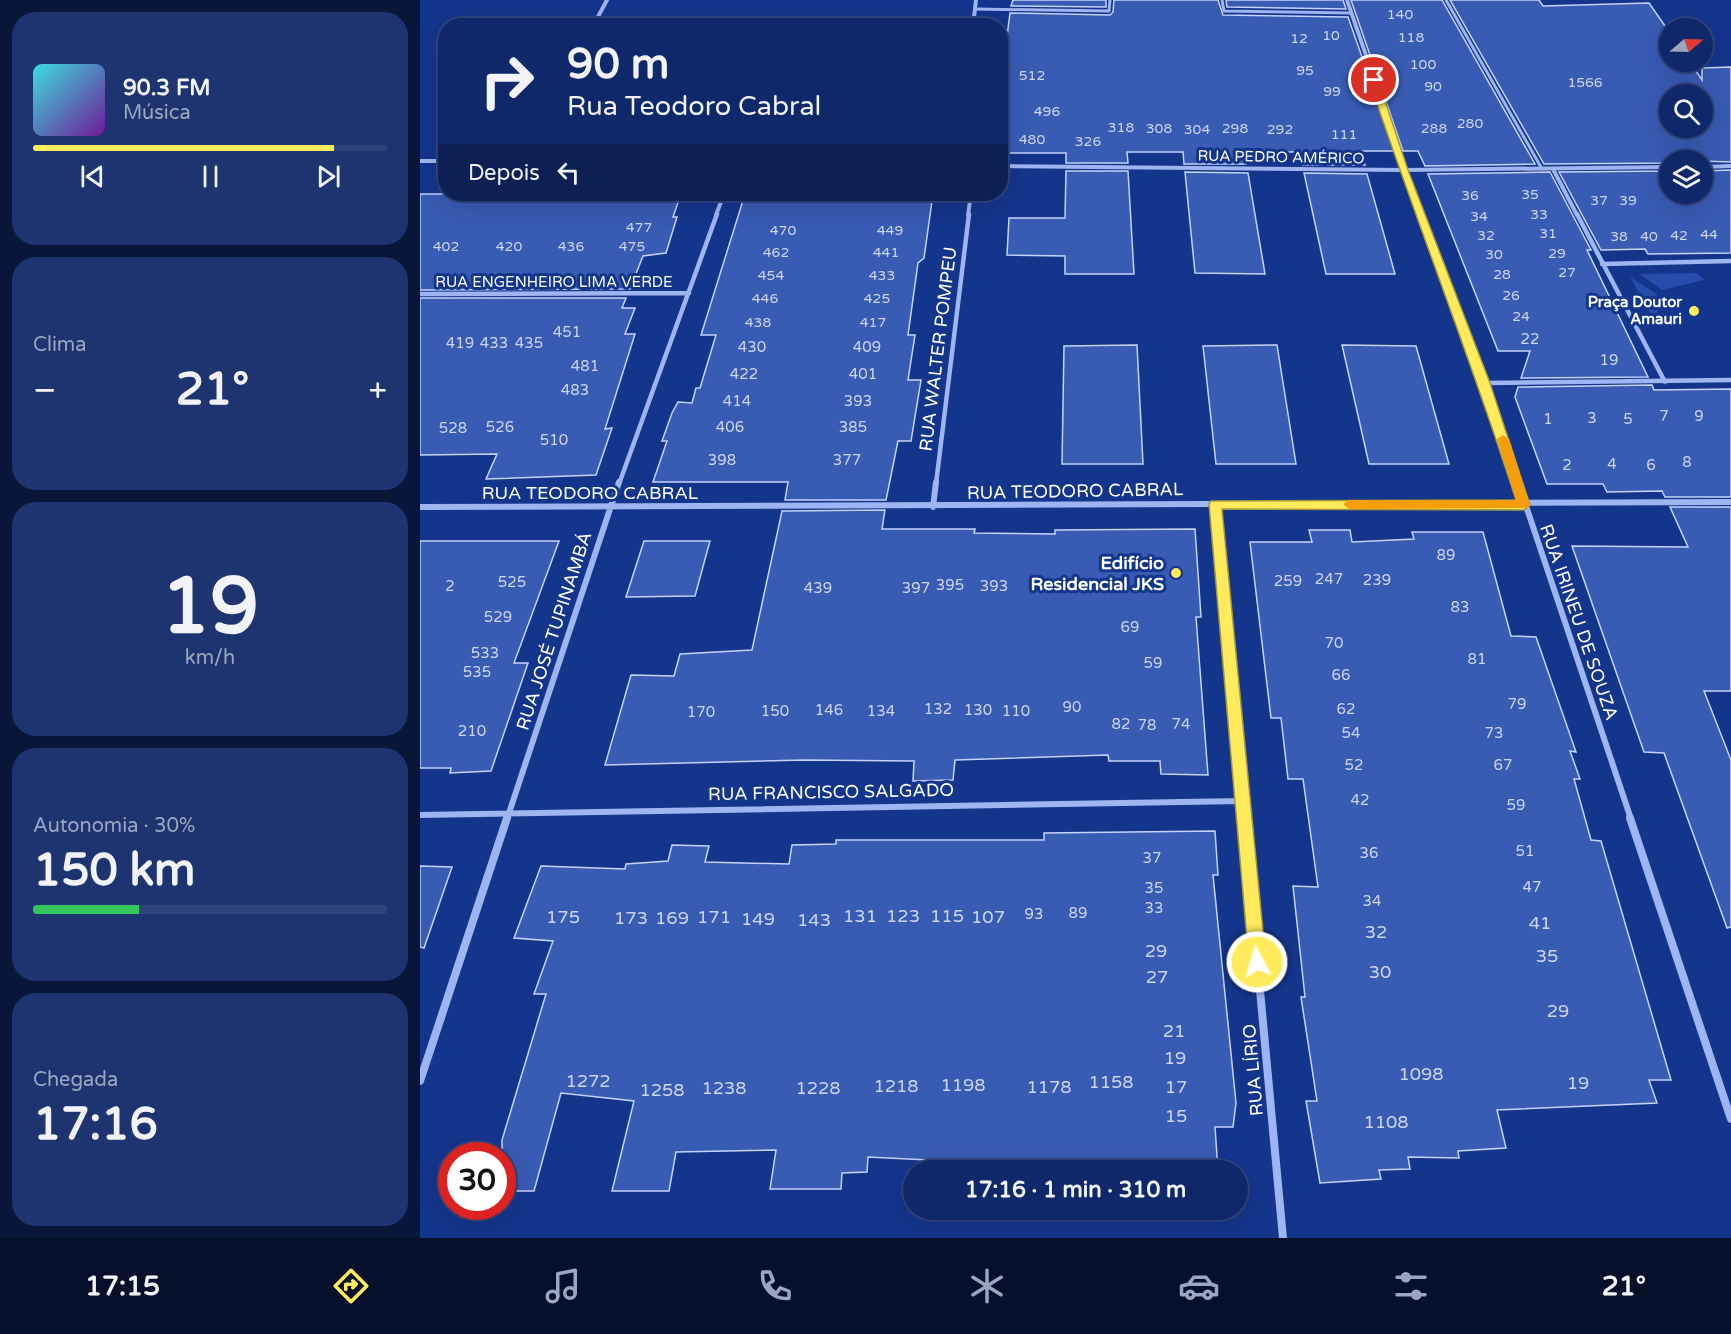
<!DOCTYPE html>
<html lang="pt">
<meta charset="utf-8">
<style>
body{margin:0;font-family:"Varela Round",sans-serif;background:#1d3471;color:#f1f3f6;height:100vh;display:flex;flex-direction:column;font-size:22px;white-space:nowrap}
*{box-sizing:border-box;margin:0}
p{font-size:20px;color:#9ba6c0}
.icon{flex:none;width:33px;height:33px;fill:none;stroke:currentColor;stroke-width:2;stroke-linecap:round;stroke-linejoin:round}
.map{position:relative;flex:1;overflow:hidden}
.details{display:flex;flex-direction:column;gap:12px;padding:12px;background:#08163a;width:420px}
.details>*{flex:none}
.top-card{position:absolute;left:18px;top:18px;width:570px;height:183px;border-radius:24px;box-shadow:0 6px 24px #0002,0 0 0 2px #2f447d;background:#0f2869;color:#f1f3f6;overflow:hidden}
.needle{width:39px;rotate:71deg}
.buttons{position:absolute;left:1239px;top:18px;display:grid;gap:12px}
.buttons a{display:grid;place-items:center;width:54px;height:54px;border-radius:50%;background:#0f2869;box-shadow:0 6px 24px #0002,0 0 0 2px #2f447d;font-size:30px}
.speed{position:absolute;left:18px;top:1142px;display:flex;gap:12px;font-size:30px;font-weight:700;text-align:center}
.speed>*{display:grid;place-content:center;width:78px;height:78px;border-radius:50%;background:#0f2869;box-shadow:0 6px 24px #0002,0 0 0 2px #2f447d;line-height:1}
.speed .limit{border:9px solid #d22;background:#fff;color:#111}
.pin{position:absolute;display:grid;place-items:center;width:51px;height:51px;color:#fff;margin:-26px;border:3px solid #fff;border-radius:50%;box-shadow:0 2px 6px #0007}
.me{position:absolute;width:66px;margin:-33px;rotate:354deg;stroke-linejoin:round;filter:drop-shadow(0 0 4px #0008)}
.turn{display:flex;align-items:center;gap:21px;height:126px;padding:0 30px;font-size:27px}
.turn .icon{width:78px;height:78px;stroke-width:2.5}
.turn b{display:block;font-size:42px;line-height:51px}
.then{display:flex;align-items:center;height:57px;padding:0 30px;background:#0003;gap:12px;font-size:22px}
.big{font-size:45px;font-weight:800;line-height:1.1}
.details .card{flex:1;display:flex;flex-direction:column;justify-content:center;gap:9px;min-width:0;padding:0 21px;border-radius:24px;background:#1d3471}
.details .dial{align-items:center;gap:0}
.dial b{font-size:78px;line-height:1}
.song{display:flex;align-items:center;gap:18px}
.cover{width:72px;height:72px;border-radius:9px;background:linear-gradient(135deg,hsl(180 70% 55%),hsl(280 70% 35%))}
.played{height:6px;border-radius:3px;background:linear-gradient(90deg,#ffeb5c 85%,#2f447d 85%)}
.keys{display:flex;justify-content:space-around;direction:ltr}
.heat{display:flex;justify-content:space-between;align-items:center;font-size:33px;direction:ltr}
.charge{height:9px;border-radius:4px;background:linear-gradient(90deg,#34c759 30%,#2f447d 0)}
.trip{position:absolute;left:483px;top:1160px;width:345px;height:60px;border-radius:30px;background:#0f2869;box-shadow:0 6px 24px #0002,0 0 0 2px #2f447d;font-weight:800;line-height:60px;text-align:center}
.dock{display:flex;height:96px;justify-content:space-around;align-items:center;background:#06102a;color:#9ba6c0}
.dock .icon{width:42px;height:42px}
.dock .selected{color:#ffeb5c}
.dock b{font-size:27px;color:#f1f3f6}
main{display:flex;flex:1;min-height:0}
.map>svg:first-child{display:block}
.green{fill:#264dab}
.building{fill:#385bb3;stroke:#c4d4fc;stroke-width:1.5;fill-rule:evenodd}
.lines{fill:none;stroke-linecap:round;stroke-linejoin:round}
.service{stroke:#9db5f0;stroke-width:3}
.minor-far3{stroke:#9db5f0;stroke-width:4}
.minor-far2{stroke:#9db5f0;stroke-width:4.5}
.minor-far1{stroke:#9db5f0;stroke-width:6}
.minor{stroke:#9db5f0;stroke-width:8}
.route{fill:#ffeb5c;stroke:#a6993c;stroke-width:1.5}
.slow{fill:#f59e0b}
.poi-dot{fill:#ffeb5c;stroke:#14358c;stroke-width:2}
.labels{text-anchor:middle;stroke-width:6;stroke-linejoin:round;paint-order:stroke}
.far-number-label{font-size:14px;fill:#cdd6ec}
.far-street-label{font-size:15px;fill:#fff;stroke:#14358c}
.far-poi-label{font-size:15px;font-weight:bold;fill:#fff;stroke:#14358c;text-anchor:end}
.number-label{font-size:15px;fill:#cdd6ec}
.street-label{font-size:18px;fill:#fff;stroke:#14358c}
.poi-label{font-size:18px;font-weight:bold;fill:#fff;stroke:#14358c;text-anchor:end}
.near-number-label{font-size:18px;fill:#cdd6ec}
</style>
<main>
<section class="details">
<div class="card">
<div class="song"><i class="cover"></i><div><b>90.3 FM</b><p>Música</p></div></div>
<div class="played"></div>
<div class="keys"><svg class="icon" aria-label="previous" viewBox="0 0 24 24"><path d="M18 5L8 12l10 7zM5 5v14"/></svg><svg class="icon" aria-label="pause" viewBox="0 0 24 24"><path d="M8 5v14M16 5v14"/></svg><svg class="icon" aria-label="next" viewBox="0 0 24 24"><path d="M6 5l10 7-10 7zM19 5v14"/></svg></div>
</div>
<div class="card"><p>Clima</p>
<div class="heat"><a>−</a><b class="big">21°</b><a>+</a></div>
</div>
<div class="card dial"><b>19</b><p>km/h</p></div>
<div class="card"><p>Autonomia · 30%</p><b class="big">150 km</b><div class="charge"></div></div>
<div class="card"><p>Chegada</p><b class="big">17:16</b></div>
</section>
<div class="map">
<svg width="1311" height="1238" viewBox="0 0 1311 1238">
<rect width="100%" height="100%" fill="#14358c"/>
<path class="green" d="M 1277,273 L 1284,280 L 1242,290 L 1220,274 Z
M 1210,277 L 1237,294 L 1238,328 Z"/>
<path class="building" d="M 593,0 L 686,0 L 686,7 L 591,6 Z
M 694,0 L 798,0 L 803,15 L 928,17 L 975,151 L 941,151 L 945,165 L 883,165 L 880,152 L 824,152 L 826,164 L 764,164 L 763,152 L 707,152 L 708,163 L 646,163 L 646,153 L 580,153 L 580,68 L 583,68 L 590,13 L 690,15 L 693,12 Z
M 806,0 L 923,0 L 926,9 L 807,7 Z
M 931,0 L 1022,0 L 1115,164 L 1005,166 L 998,151 L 983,151 Z
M 1030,0 L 1119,0 L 1123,6 L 1229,3 L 1250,33 L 1250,62 L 1270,62 L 1282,80 L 1282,68 L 1311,67 L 1311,162 L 1250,160 L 1250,163 L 1124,164 ZM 1250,94 L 1282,94 L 1282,128 L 1250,128 Z
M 1311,170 L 1311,253 L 1228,254 L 1225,249 L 1181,250 L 1139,172 L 1250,171 L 1250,194 L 1282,194 L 1282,171 Z
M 646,171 L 708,171 L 714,274 L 645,274 L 645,256 L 587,255 L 589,218 L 645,218 Z
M 765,172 L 828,173 L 845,274 L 775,273 Z
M 1130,172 L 1171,250 L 1167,250 L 1228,377 L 1101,378 L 1110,351 L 1078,351 L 1008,174 Z
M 884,173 L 947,174 L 975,274 L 906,274 Z
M 0,194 L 261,194 L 253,217 L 257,217 L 246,253 L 223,256 L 210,289 L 0,290 Z
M 325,194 L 513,194 L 504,258 L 498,263 L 488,335 L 495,335 L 488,380 L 501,380 L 491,441 L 478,441 L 466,500 L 365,500 L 368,482 L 233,482 L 247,441 L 242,441 L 252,413 L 258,402 L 272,403 L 276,388 L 280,388 L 296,335 L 281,335 Z
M 0,298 L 206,298 L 202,308 L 215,308 L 205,334 L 215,334 L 185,429 L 192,428 L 176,475 L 66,479 L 77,454 L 0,455 Z
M 717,345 L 723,464 L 642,464 L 644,346 Z
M 857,345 L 876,464 L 796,464 L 783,346 Z
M 922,345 L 996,346 L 1029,464 L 949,464 Z
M 1232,385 L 1234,390 L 1311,389 L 1311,497 L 1245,497 L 1242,491 L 1187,492 L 1183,484 L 1127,484 L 1095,397 L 1098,387 Z
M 1250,507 L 1311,507 L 1311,691 L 1284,691 L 1311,760 L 1311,927 L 1307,928 L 1244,753 L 1224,752 L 1152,546 L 1268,547 Z
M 465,510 L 462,529 L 555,529 L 554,533 L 635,534 L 635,530 L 775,529 L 781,617 L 776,617 L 788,775 L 741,774 L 740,761 L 689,761 L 688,755 L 535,760 L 533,780 L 493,781 L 494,761 L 384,760 L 185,765 L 211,675 L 254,676 L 260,654 L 332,650 L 362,511 Z
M 889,530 L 930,530 L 932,542 L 994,539 L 992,532 L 1063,532 L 1091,636 L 1116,637 L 1156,752 L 1150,751 L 1160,779 L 1154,779 L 1171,840 L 1181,841 L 1251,1080 L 1229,1080 L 1237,1103 L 1077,1110 L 1086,1148 L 1038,1151 L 1039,1158 L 988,1157 L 990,1169 L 959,1170 L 961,1179 L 900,1183 L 886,1101 L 897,1101 L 881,997 L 885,997 L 873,886 L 898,887 L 883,779 L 868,779 L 861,718 L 851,718 L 830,542 L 892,542 Z
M 0,541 L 139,541 L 94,663 L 108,663 L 71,771 L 30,773 L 31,768 L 0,768 Z
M 224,541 L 290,541 L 275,596 L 206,597 Z
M 795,831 L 798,875 L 793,875 L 816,1103 L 813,1127 L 795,1127 L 798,1170 L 528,1170 L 528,1161 L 448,1157 L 447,1172 L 422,1173 L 421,1189 L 350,1189 L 356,1150 L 256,1152 L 249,1191 L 192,1191 L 214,1101 L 141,1093 L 114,1191 L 82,1191 L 82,1140 L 126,994 L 114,994 L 133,941 L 94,938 L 121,866 L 205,869 L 206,864 L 248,861 L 252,845 L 289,846 L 285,862 L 369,864 L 372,845 L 416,844 L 416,840 L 624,840 L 624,833 Z
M 0,866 L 32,867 L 4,948 L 0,947 Z"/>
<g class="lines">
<path class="service" d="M 802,0 L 804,11 L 931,13
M 1026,0 L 1122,169
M 555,9 L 689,11 L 690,0"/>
<path class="minor-far3" d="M 927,0 L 1001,215
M 173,26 L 187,0
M 553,26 L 556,0
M 0,161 L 26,161
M 580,166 L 984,170 L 1250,167
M 1282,167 L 1311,166
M 1133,169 L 1157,215
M 296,215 L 304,194
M 548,215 L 551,194"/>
<path class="minor-far2" d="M 1001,214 L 1065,383 L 1099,484
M 1157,214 L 1245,382
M 1182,264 L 1311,261
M 0,294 L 269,293
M 1065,383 L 1311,380
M 199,484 L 297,214
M 516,484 L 549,214"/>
<path class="minor-far1" d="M 1098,482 L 1211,819
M 795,504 L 824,819
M 0,507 L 1311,502
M 513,507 L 516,482
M 0,815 L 822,801
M 87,819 L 199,482"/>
<path class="minor" d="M 824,818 L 863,1238
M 1210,818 L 1311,1119
M 0,1081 L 87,818"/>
</g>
<path class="route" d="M 954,78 L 958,80 L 988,170 L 1070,383 L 1110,505 L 1104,510 L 802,509 L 846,962 L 843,968 L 837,970 L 832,968 L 829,962 L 789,504 L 791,501 L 1096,500 C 1051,359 996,221 949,80 Z"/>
<path class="slow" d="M 1083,435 L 1089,439 L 1110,505 L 1108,508 L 929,509 L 923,504 L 929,500 L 1096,500 L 1077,439 Z"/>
<g class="poi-dot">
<circle cx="1274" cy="311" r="6"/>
<circle cx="756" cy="573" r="6"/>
</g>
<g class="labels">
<g class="far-number-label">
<text x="980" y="19">140</text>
<text x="911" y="40">10</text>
<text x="991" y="42">118</text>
<text x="879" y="43">12</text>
<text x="1003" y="69">100</text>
<text x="885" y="75">95</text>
<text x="612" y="80">512</text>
<text x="1165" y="87">1566</text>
<text x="1013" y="91">90</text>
<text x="912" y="96">99</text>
<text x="627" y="116">496</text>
<text x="1050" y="128">280</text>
<text x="701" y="132">318</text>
<text x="739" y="133">308</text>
<text x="815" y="133">298</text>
<text x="1014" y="133">288</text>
<text x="777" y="134">304</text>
<text x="860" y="134">292</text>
<text x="924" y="139">111</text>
<text x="612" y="144">480</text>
<text x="668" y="146">326</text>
<text x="1110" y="199">35</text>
<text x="1050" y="200">36</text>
<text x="1179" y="205">37</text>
<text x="1208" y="205">39</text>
<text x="1119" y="219">33</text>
<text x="1059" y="221">34</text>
<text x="219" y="232">477</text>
<text x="363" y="235">470</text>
<text x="470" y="235">449</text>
<text x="1128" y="238">31</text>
<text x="1289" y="239">44</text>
<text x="1066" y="240">32</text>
<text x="1259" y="240">42</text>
<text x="1199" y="241">38</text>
<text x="1229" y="241">40</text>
<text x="26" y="251">402</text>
<text x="89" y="251">420</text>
<text x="151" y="251">436</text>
<text x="212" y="251">475</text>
<text x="356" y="257">462</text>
<text x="466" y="257">441</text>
<text x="1137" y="258">29</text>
<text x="1074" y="259">30</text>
<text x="1147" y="277">27</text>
<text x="1082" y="279">28</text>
<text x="351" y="280">454</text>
<text x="462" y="280">433</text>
<text x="1091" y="300">26</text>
<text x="345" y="303">446</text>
<text x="457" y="303">425</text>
<text x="1101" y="321">24</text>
<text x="338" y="327">438</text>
<text x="453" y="327">417</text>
</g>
<g class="far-street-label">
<text transform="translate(861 157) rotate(1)" y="5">RUA PEDRO AMÉRICO</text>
<text x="134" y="287">RUA ENGENHEIRO LIMA VERDE</text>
</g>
<g class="far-poi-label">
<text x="1262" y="307">Praça Doutor<tspan x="1262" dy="17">Amauri</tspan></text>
</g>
<g class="number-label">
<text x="147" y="337">451</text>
<text x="1110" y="344">22</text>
<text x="40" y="348">419</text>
<text x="74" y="348">433</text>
<text x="109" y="348">435</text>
<text x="332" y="352">430</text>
<text x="447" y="352">409</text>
<text x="1189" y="365">19</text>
<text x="165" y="371">481</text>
<text x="324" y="379">422</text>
<text x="443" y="379">401</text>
<text x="155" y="395">483</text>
<text x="317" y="406">414</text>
<text x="438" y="406">393</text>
<text x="1244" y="421">7</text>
<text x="1279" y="421">9</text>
<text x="1172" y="423">3</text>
<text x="1128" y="424">1</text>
<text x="1208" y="424">5</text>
<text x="80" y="432">526</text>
<text x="310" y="432">406</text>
<text x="433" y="432">385</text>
<text x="33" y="433">528</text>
<text x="134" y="445">510</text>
<text x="302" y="465">398</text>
<text x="427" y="465">377</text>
<text x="1267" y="467">8</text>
<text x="1192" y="469">4</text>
<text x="1147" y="470">2</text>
<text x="1231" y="470">6</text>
<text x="1026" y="560">89</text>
<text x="909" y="584">247</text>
<text x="957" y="585">239</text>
<text x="868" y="586">259</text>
<text x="92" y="587">525</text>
<text x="530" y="590">395</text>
<text x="30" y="591">2</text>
<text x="574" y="591">393</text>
<text x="398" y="593">439</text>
<text x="496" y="593">397</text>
<text x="1040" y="612">83</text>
<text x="78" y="622">529</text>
<text x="710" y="632">69</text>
<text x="914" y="648">70</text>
<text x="65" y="658">533</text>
<text x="1057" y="664">81</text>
<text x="733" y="668">59</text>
<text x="57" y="677">535</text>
<text x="921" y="680">66</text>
<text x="1097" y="709">79</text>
<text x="652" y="712">90</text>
<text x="518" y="714">132</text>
<text x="926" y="714">62</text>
<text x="409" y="715">146</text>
<text x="558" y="715">130</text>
<text x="355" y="716">150</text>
<text x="461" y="716">134</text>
<text x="596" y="716">110</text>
<text x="281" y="717">170</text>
<text x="701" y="729">82</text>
<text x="761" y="729">74</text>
<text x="727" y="730">78</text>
<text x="52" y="736">210</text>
<text x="931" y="738">54</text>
<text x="1074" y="738">73</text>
<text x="934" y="770">52</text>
<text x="1083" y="770">67</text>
<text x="940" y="805">42</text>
<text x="1096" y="810">59</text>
<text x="1105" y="856">51</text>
<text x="949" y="858">36</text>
<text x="732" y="863">37</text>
<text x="1112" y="892">47</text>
<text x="734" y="893">35</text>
<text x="952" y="906">34</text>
<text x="734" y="913">33</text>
<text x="658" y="918">89</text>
<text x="614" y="919">93</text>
</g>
<g class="street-label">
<text transform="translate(518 349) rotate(-83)" y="6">RUA WALTER POMPEU</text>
<text transform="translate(655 491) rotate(-1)" y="6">RUA TEODORO CABRAL</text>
<text x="170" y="499">RUA TEODORO CABRAL</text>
<text transform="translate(1159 622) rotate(71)" y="6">RUA IRINEU DE SOUZA</text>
<text transform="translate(134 631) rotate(-72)" y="6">RUA JOSÉ TUPINAMBÁ</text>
<text transform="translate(411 792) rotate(-1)" y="6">RUA FRANCISCO SALGADO</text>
<text transform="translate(833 1070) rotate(-95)" y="6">RUA LÍRIO</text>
</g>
<g class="poi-label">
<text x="744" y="569">Edifício<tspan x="744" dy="21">Residencial JKS</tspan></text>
</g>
<g class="near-number-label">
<text x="440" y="922">131</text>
<text x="483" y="922">123</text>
<text x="527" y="922">115</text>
<text x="143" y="923">175</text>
<text x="294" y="923">171</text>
<text x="568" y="923">107</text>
<text x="211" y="924">173</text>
<text x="252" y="924">169</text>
<text x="338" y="925">149</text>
<text x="394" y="926">143</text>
<text x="1120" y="929">41</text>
<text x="956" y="938">32</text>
<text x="736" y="957">29</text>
<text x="1127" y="962">35</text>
<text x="960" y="978">30</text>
<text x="737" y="983">27</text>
<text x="1138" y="1017">29</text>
<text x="754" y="1037">21</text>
<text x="755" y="1064">19</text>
<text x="1001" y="1080">1098</text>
<text x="168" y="1087">1272</text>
<text x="691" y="1088">1158</text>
<text x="1158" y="1089">19</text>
<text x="543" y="1091">1198</text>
<text x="476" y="1092">1218</text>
<text x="629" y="1093">1178</text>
<text x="756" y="1093">17</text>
<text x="304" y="1094">1238</text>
<text x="398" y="1094">1228</text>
<text x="242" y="1096">1258</text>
<text x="756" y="1122">15</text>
<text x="966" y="1128">1108</text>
</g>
</g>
</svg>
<div class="buttons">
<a><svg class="needle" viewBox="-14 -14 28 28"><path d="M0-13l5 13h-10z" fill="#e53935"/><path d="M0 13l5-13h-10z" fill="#9ba6c0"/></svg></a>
<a><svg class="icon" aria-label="search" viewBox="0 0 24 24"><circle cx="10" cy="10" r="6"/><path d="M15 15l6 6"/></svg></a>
<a><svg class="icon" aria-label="layers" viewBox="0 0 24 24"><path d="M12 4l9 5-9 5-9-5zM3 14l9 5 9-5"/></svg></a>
</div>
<div class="speed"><div class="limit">30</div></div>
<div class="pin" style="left:954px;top:80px;background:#d93025"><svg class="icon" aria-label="arrive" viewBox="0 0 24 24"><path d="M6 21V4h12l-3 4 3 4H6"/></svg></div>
<svg class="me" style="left:837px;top:962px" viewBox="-20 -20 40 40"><circle r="17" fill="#ffeb5c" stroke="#fff" stroke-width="3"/><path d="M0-11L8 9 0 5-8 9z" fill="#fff"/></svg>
<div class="trip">17:16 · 1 min · 310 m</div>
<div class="top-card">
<div class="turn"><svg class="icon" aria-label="right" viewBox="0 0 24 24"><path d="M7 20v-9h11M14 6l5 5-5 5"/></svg><div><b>90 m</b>Rua Teodoro Cabral</div></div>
<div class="then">Depois<svg class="icon" aria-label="left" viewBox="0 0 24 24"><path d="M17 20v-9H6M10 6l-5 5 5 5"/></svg></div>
</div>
</div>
</main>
<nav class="dock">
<b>17:15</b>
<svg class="icon selected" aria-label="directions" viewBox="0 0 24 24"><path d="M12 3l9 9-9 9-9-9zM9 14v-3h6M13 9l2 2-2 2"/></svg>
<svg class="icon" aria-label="music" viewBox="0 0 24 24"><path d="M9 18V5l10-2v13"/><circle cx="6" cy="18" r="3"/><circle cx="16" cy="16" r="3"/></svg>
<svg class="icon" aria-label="phone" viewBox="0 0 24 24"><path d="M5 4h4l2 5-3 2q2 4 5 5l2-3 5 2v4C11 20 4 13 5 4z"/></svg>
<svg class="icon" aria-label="climate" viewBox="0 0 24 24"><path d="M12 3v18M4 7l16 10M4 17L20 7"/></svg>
<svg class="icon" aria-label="car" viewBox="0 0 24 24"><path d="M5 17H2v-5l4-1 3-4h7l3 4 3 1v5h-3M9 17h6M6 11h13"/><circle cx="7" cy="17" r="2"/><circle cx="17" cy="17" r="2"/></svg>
<svg class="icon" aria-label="filters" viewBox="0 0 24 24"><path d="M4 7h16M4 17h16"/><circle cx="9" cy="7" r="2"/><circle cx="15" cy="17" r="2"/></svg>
<b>21°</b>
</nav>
